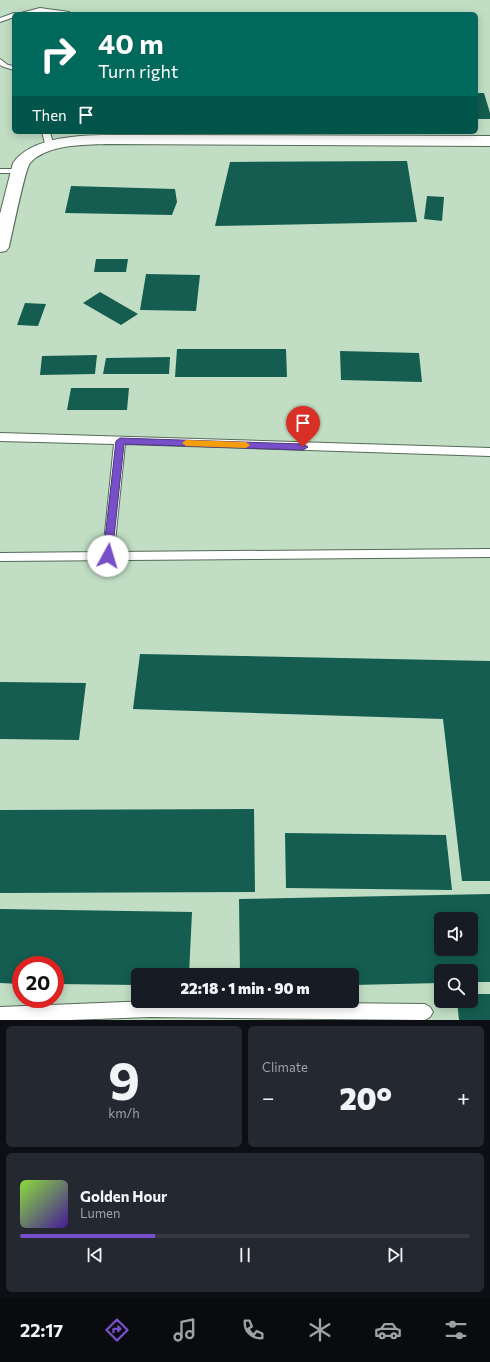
<!DOCTYPE html>
<meta charset="utf-8">
<style>
body{margin:0;font-family:Commissioner,sans-serif;background:#242831;color:#f1f3f6;height:100vh;display:flex;flex-direction:column;font-size:15px;white-space:nowrap}
*{box-sizing:border-box;margin:0}
p{font-size:13px;color:#9ea1a6}
.icon{flex:none;width:22px;height:22px;fill:none;stroke:currentColor;stroke-width:2;stroke-linecap:round;stroke-linejoin:round}
.map{position:relative;height:1020px;overflow:hidden}
.details{display:flex;flex-direction:column;gap:6px;padding:6px;background:#0d0f14;flex:1}
.details>*{flex:none}
.guide{position:absolute;left:12px;top:12px;width:466px;height:122px;border-radius:6px;box-shadow:0 2px 10px #0003;background:#00695c;color:#fff;overflow:hidden}
.buttons{position:absolute;left:434px;top:912px;display:grid;gap:8px}
.buttons a{display:grid;place-items:center;width:44px;height:44px;border-radius:6px;background:#171b24;box-shadow:0 2px 10px #0003;font-size:20px}
.speed{position:absolute;left:12px;top:956px;display:flex;gap:8px;font-size:20px;font-weight:700;text-align:center}
.speed>*{display:grid;place-content:center;width:52px;height:52px;border-radius:50%;background:#171b24;box-shadow:0 2px 10px #0003;line-height:1}
.speed .limit{border:6px solid #d22;background:#fff;color:#111}
.pin{position:absolute;display:grid;place-items:center;width:34px;height:34px;color:#fff;margin:-41px -17px;border-radius:50% 50% 50% 0;rotate:-45deg;box-shadow:0 0 4px #0007}
.pin .icon{rotate:45deg}
.me{position:absolute;width:44px;margin:-22px;rotate:6deg;stroke-linejoin:round;filter:drop-shadow(0 0 3px #0008)}
.turn{display:flex;align-items:center;gap:14px;height:84px;padding:0 20px;font-size:18px}
.turn .icon{width:52px;height:52px;stroke-width:2.5}
.turn b{display:block;font-size:28px;line-height:34px}
.then{display:flex;align-items:center;height:38px;padding:0 20px;background:#0003;gap:8px;font-size:15px}
.big{font-size:30px;font-weight:800;line-height:1.1}
.details .card{flex:1;display:flex;flex-direction:column;justify-content:center;gap:6px;min-width:0;padding:0 14px;border-radius:6px;background:#242831}
.details .dial{align-items:center;gap:0}
.dial b{font-size:52px;line-height:1}
.song{display:flex;align-items:center;gap:12px}
.cover{width:48px;height:48px;border-radius:6px;background:linear-gradient(135deg,hsl(90 70% 55%),hsl(260 70% 35%))}
.played{height:4px;border-radius:2px;background:linear-gradient(90deg,#7750c9 30%,#363941 30%)}
.keys{display:flex;justify-content:space-around;direction:ltr}
.heat{display:flex;justify-content:space-between;align-items:center;font-size:22px;direction:ltr}
.details .tiles{flex:1;display:grid;gap:6px;grid-template-columns:1fr 1fr}
.card:last-child{grid-column:span 2}
.trip{position:absolute;left:131px;top:968px;width:228px;height:40px;border-radius:6px;background:#171b24;box-shadow:0 2px 10px #0003;font-weight:800;line-height:40px;text-align:center}
.dock{display:flex;height:64px;justify-content:space-around;align-items:center;background:#090b0e;color:#9ea1a6}
.dock .icon{width:28px;height:28px}
.dock .selected{color:#7750c9}
.dock b{font-size:18px;color:#f1f3f6}
.map>svg:first-child{display:block}
.built{fill:#c1dec4;fill-rule:evenodd}
.building{fill:#145d50;fill-rule:evenodd}
.lines{fill:none;stroke-linecap:round;stroke-linejoin:round}
.lane-casing{stroke:#566a58;stroke-width:2}
.street-casing{stroke:#566a58;stroke-width:2}
.lane{fill:#fff;fill-rule:evenodd}
.street{fill:#fff;fill-rule:evenodd}
.route{fill:#7750c9;stroke:#4d3483}
.slow{fill:#f59e0b}
</style>
<div class="map">
<svg width="490" height="1020" viewBox="0 0 490 1020">
<rect width="100%" height="100%" fill="#d1e8d4"/>
<path class="built" d="M 0,0 L 490,0 L 490,1020 L 0,1020 ZM 14,14 L 476,14 L 476,132 L 14,132 ZM 441,919 L 471,919 L 471,949 L 441,949 ZM 21,965 L 55,965 L 55,999 L 21,999 ZM 441,971 L 471,971 L 471,1001 L 441,1001 ZM 138,975 L 352,975 L 352,1001 L 138,1001 Z"/>
<path class="building" d="M 476,93 L 484,93 L 490,113 L 490,119 L 476,119 Z
M 407,161 L 417,222 L 215,226 L 230,162 Z
M 71,186 L 175,189 L 177,202 L 172,215 L 65,213 Z
M 427,196 L 444,197 L 442,221 L 424,219 Z
M 96,259 L 128,259 L 126,272 L 94,272 Z
M 146,274 L 200,275 L 196,311 L 140,310 Z
M 100,292 L 138,314 L 121,325 L 83,303 Z
M 25,303 L 46,304 L 38,326 L 17,325 Z
M 177,349 L 286,349 L 287,377 L 175,377 Z
M 340,351 L 419,353 L 422,382 L 341,380 Z
M 97,355 L 95,374 L 40,375 L 42,356 Z
M 170,357 L 169,374 L 103,374 L 106,358 Z
M 71,388 L 129,388 L 127,410 L 67,410 Z
M 140,654 L 490,661 L 490,881 L 462,881 L 443,719 L 133,709 Z
M 0,682 L 86,683 L 79,740 L 0,739 Z
M 254,809 L 255,892 L 0,893 L 0,810 Z
M 285,833 L 446,835 L 452,890 L 286,888 Z
M 490,894 L 490,982 L 471,982 L 471,971 L 441,971 L 441,983 L 352,985 L 352,975 L 240,975 L 239,899 ZM 441,919 L 471,919 L 471,949 L 441,949 Z
M 0,909 L 192,912 L 189,975 L 138,975 L 138,985 L 55,984 L 55,965 L 21,965 L 21,984 L 0,983 Z
M 471,994 L 490,994 L 490,1020 L 459,1020 L 457,1001 L 471,1001 Z"/>
<g class="lines">
<defs>
<path id="lane" d="M 40,8 L 69,12 L 72,14 L 40,12 L 17,14 Z
M 14,13 L 17,14 L 14,14 L 14,17 L 0,22 L 0,18 Z
M 0,59 L 8,65 L 14,66 L 14,70 L 4,67 L 0,65 Z
M 42,132 L 50,132 L 54,147 L 53,149 L 47,149 L 46,147 Z
M 0,169 L 18,169 L 22,171 L 18,173 L 0,173 Z
M 0,433 L 490,448 L 490,456 L 125,444 L 114,552 L 490,549 L 490,557 L 0,561 L 0,553 L 103,552 L 114,444 L 0,441 Z
M 150,1001 L 425,1004 L 430,1007 L 433,1012 L 430,1017 L 425,1020 L 150,1017 L 69,1020 L 0,1020 L 0,1007 Z"/>
<path id="street" d="M 121,135 L 490,136 L 490,146 L 106,144 C 83,145 47,144 30,163 C 25,169 12,235 9,247 L 6,251 L 0,252 L 0,214 L 13,163 C 33,134 90,135 121,135 Z"/>
</defs>
<use href="#lane" class="lane-casing"/>
<use href="#street" class="street-casing"/>
<use href="#lane" class="lane"/>
<use href="#street" class="street"/>
</g>
<path class="route" d="M 120,438 L 303,444 L 308,447 L 303,450 L 124,444 L 112,556 L 108,560 L 103,556 L 116,441 Z"/>
<path class="slow" d="M 186,440 L 246,442 L 250,445 L 246,448 L 186,446 L 182,443 Z"/>
</svg>
<div class="buttons">
<a><svg class="icon" aria-label="sound" viewBox="0 0 24 24"><path d="M4 9h4l5-4v14l-5-4H4zM17 9q2 3 0 6"/></svg></a>
<a><svg class="icon" aria-label="search" viewBox="0 0 24 24"><circle cx="10" cy="10" r="6"/><path d="M15 15l6 6"/></svg></a>
</div>
<div class="speed"><div class="limit">20</div></div>
<div class="pin" style="left:303px;top:447px;background:#d93025"><svg class="icon" aria-label="arrive" viewBox="0 0 24 24"><path d="M6 21V4h12l-3 4 3 4H6"/></svg></div>
<svg class="me" style="left:108px;top:556px" viewBox="-20 -20 40 40"><circle r="19" fill="#fff"/><path d="M0-13L10 11 0 6-10 11z" fill="#7750c9"/></svg>
<div class="trip">22:18 · 1 min · 90 m</div>
<div class="guide">
<div class="turn"><svg class="icon" aria-label="right" viewBox="0 0 24 24"><path d="M7 20v-9h11M14 6l5 5-5 5"/></svg><div><b>40 m</b>Turn right</div></div>
<div class="then">Then<svg class="icon" aria-label="arrive" viewBox="0 0 24 24"><path d="M6 21V4h12l-3 4 3 4H6"/></svg></div>
</div>
</div>
<section class="details">
<div class="tiles">
<div class="card dial"><b>9</b><p>km/h</p></div>
<div class="card"><p>Climate</p>
<div class="heat"><a>−</a><b class="big">20°</b><a>+</a></div>
</div>
<div class="card">
<div class="song"><i class="cover"></i><div><b>Golden Hour</b><p>Lumen</p></div></div>
<div class="played"></div>
<div class="keys"><svg class="icon" aria-label="previous" viewBox="0 0 24 24"><path d="M18 5L8 12l10 7zM5 5v14"/></svg><svg class="icon" aria-label="pause" viewBox="0 0 24 24"><path d="M8 5v14M16 5v14"/></svg><svg class="icon" aria-label="next" viewBox="0 0 24 24"><path d="M6 5l10 7-10 7zM19 5v14"/></svg></div>
</div>
</div>
</section>
<nav class="dock">
<b>22:17</b>
<svg class="icon selected" aria-label="directions" viewBox="0 0 24 24"><path d="M12 3l9 9-9 9-9-9zM9 14v-3h6M13 9l2 2-2 2"/></svg>
<svg class="icon" aria-label="music" viewBox="0 0 24 24"><path d="M9 18V5l10-2v13"/><circle cx="6" cy="18" r="3"/><circle cx="16" cy="16" r="3"/></svg>
<svg class="icon" aria-label="phone" viewBox="0 0 24 24"><path d="M5 4h4l2 5-3 2q2 4 5 5l2-3 5 2v4C11 20 4 13 5 4z"/></svg>
<svg class="icon" aria-label="climate" viewBox="0 0 24 24"><path d="M12 3v18M4 7l16 10M4 17L20 7"/></svg>
<svg class="icon" aria-label="car" viewBox="0 0 24 24"><path d="M5 17H2v-5l4-1 3-4h7l3 4 3 1v5h-3M9 17h6M6 11h13"/><circle cx="7" cy="17" r="2"/><circle cx="17" cy="17" r="2"/></svg>
<svg class="icon" aria-label="filters" viewBox="0 0 24 24"><path d="M4 7h16M4 17h16"/><circle cx="9" cy="7" r="2"/><circle cx="15" cy="17" r="2"/></svg>
</nav>
